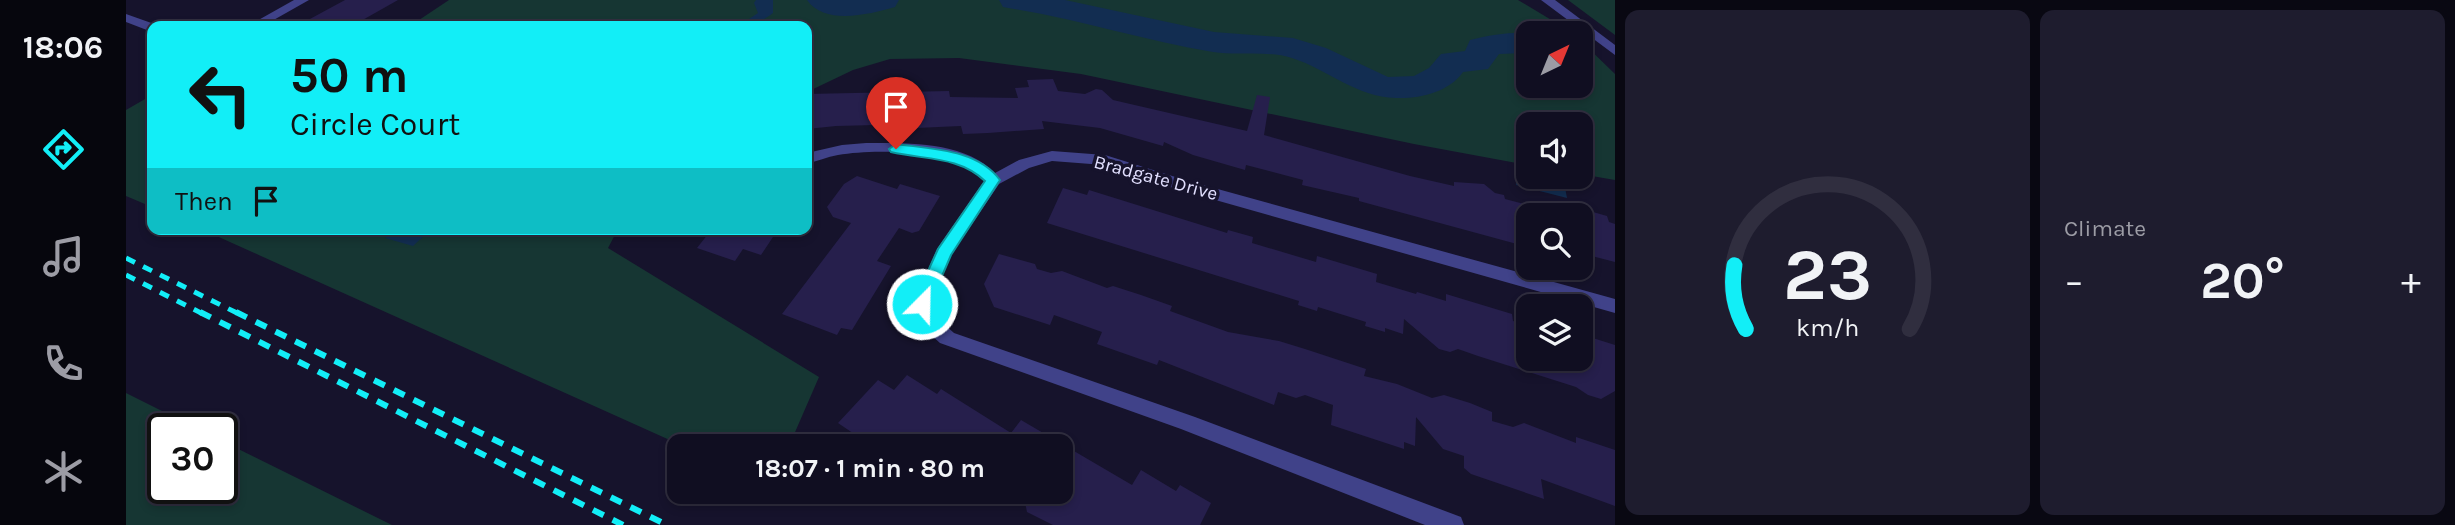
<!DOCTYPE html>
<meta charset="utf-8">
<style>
body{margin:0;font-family:Karla,sans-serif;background:#1e1c2e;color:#f1f3f6;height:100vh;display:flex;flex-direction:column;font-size:26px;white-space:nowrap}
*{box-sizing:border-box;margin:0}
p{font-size:23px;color:#9c9ca5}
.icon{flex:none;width:38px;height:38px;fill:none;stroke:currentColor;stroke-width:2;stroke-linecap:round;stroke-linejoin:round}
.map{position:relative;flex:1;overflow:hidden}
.drawer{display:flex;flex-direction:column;gap:10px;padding:10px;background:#090812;width:840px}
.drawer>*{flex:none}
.guide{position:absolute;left:21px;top:21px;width:665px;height:214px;border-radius:14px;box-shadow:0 4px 10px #0003,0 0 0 2px #302e3f;background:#12eef7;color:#111;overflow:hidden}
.needle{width:46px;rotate:43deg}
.tools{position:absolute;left:1390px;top:21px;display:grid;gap:14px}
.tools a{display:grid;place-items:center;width:77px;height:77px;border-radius:14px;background:#100e21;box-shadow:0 4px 10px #0003,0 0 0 2px #302e3f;font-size:35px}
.speed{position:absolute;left:21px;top:413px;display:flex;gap:14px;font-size:35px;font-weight:700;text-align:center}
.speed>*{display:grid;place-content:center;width:91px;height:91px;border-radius:50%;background:#100e21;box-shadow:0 4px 10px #0003,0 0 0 2px #302e3f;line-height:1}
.speed .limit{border:4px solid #111;border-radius:10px;background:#fff;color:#111}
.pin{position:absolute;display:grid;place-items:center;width:60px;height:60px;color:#fff;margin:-72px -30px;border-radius:50% 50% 50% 0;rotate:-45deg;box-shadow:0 0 7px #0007}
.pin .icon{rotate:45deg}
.me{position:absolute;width:77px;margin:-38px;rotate:23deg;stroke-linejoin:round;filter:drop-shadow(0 0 5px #0008)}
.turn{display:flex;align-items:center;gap:24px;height:147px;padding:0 28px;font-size:32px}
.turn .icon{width:91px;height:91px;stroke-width:2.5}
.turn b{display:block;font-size:49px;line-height:60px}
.then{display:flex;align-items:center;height:66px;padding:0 28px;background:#0003;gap:14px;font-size:26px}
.big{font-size:52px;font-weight:700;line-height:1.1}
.drawer .widget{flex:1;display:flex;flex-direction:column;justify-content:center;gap:10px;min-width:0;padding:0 24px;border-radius:14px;background:#1e1c2e}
.drawer .dial{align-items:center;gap:0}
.dial svg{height:182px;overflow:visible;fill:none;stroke:#302e3f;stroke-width:7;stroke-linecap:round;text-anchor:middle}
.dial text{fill:#f1f3f6;stroke:none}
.heat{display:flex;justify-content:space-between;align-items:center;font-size:38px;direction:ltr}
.drawer .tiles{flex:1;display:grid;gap:10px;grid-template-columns:repeat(2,1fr)}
.trip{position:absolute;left:541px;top:434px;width:406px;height:70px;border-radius:14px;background:#100e21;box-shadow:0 4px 10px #0003,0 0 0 2px #302e3f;font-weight:700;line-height:70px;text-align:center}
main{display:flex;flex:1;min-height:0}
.menu{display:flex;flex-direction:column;width:126px;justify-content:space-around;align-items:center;background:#06060d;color:#9c9ca5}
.menu .icon{width:49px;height:49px}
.menu .active{color:#12eef7}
.menu b{font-size:32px;color:#f1f3f6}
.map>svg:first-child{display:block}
.green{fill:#163633}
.water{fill:#122d51}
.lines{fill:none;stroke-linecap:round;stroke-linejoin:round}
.river{fill:#122d51;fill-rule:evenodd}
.building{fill:#261f4c}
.street{fill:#404289;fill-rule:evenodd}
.rail-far1{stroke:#12eef7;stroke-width:5;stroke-dasharray:10 9;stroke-linecap:butt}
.rail{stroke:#12eef7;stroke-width:6;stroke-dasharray:12 10;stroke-linecap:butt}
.route{fill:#12eef7;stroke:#0c9ba1;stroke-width:2}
.labels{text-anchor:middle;stroke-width:7;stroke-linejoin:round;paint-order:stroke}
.street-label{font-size:19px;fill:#e1dffe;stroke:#16132c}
</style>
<main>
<nav class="menu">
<b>18:06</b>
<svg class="icon active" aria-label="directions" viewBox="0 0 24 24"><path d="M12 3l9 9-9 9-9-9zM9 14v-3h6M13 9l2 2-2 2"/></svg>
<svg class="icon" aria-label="music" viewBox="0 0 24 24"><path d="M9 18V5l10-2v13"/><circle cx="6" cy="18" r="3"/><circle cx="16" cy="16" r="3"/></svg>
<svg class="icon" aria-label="phone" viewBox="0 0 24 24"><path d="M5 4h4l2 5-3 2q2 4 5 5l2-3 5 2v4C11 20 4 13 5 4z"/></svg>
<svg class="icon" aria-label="climate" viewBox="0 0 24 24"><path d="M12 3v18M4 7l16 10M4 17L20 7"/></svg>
</nav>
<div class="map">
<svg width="1489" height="525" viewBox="0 0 1489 525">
<rect width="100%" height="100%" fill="#16132c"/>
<path class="green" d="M 323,0 L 1392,0 L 1447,33 L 1402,33 L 1402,86 L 1454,86 L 1454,40 L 1489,74 L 1489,180 L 1454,174 L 1454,124 L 1402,124 L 1402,165 L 1288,144 L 955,74 L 833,58 L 764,59 L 727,70 L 681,92 L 681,26 L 284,26 Z
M 1442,0 L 1489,0 L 1489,35 Z
M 26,95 L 26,207 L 0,196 L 0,110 Z
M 75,229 L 492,229 L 482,248 L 693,377 L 663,446 L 557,446 Z
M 0,393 L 72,429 L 37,429 L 37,488 L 96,488 L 96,441 L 266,525 L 0,525 Z"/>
<path class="water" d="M 630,0 L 647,0 L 647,13 C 622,34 576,26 545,26 L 575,20 L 623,19 L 632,13 L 628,3 Z
M 1391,171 L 1402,173 L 1402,177 L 1438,182 L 1441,198 L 1390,185 Z
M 305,229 L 287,246 L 259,238 L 274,230 Z"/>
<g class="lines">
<path class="river" d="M 681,0 L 773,0 L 769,7 C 744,14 699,26 681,0 Z
M 873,0 L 939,0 L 1088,32 L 1167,38 L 1200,48 L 1262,77 L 1288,76 L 1303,68 L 1315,54 L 1339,51 L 1344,40 C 1364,35 1383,32 1402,33 L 1402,53 L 1373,54 L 1362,69 L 1337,72 C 1323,92 1294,99 1270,98 C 1230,97 1203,70 1166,58 C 1141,50 1112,56 1087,52 C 1020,41 955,20 888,9 L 877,7 Z"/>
</g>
<path class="building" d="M 219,0 L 272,0 L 226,26 L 171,26 Z
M 927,79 L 932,91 L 959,94 L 970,89 L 976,90 L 987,100 L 1121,131 L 1131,95 L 1144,97 L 1138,135 L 1284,176 L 1328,186 L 1328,182 L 1358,184 L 1369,193 L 1378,195 L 1379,199 L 1402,205 L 1402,247 L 1233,201 L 1233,198 L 1176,185 L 1177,180 L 1120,165 L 1119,170 L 1067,155 L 1038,142 L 1037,146 L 974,128 L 916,121 L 918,129 L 862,133 L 837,134 L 835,126 L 790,128 L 789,124 L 710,126 L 681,129 L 681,94 L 823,91 L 824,97 L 892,98 L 889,88 L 903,87 L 901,80 Z
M 731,176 L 771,189 L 774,184 L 814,196 L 793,231 L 786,233 L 773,228 L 751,261 L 765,266 L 726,330 L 715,328 L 711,335 L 656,314 L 725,223 L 707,217 L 701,207 L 718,184 Z
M 937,188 L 961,195 L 963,190 L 1101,233 L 1102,230 L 1127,237 L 1126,243 L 1190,262 L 1191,256 L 1251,274 L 1250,282 L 1290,294 L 1291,292 L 1320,301 L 1320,294 L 1386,314 L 1387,321 L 1402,325 L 1402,359 L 1454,359 L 1454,334 L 1489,345 L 1489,391 L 1475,399 L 1462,395 L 1450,387 L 1352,356 L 1332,349 L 1324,352 L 1313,349 L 1278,319 L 1277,334 L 1259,328 L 1259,332 L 1239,326 L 1240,322 L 1192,307 L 1191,311 L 1172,305 L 1173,301 L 921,223 Z
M 1460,210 L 1481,216 L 1483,222 L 1489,224 L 1489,262 L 1458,254 L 1454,215 L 1451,214 L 1461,217 Z
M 586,229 L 622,229 L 647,237 L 635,255 L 617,249 L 609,261 L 571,248 Z
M 873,254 L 909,264 L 911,269 L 925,273 L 936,271 L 981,288 L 987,286 L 1015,295 L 1046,306 L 1044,311 L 1102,332 L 1153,341 L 1179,349 L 1240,369 L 1238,376 L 1271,384 L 1306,398 L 1318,395 L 1344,403 L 1366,412 L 1366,421 L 1387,427 L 1398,423 L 1450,443 L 1450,437 L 1489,450 L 1489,506 L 1415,479 L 1418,499 L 1345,474 L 1338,468 L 1338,456 L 1317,449 L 1290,417 L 1289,446 L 1278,442 L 1278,449 L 1205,425 L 1207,405 L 1179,395 L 1170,398 L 1152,392 L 1148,405 L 1033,360 L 1031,365 L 971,344 L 976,332 L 928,315 L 924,325 L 868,307 L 858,284 Z
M 781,375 L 811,394 L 815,389 L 885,433 L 895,420 L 1006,485 L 1015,470 L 1050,491 L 1054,485 L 1085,503 L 1074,525 L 927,525 L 901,512 L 897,492 L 934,492 L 934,446 L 768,446 L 758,440 L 753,446 L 746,446 L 712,423 L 752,380 L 768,390 Z"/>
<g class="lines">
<path class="street" d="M 168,0 L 183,0 L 137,26 L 122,26 Z
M 1415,0 L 1429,0 L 1489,45 L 1489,55 Z
M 0,14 L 31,25 L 31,26 L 26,26 L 26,32 L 0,22 Z
M 740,143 C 781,143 838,141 869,173 L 893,160 L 926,151 L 979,155 L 1059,180 L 1489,299 L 1489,313 L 1047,188 L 978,165 L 926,161 L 903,168 L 873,184 L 825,255 L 805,304 L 810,317 L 828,333 L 1069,417 L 1335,517 L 1338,525 L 1299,525 L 1055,429 L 814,343 L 795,326 L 787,304 L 811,249 L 858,181 C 828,150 753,148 712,155 C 701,157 691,161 681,164 L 681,153 L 716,145 Z"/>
<path class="rail-far1" d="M 0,258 L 113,314
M 0,275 L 77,314"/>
<path class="rail" d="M 74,312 L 497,525
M 110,312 L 541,525"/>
</g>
<path class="route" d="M 770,144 C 805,149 851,149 874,180 L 825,255 L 804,304 L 802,309 L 790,309 L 787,304 L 812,249 L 859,181 C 833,156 799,160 765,152 L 763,149 Z"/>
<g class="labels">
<g class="street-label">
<text transform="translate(1030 177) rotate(15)" y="7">Bradgate Drive</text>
</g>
</g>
</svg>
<div class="tools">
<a><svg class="needle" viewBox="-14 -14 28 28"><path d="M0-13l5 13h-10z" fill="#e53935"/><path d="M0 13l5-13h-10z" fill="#9c9ca5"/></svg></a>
<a><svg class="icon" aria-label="sound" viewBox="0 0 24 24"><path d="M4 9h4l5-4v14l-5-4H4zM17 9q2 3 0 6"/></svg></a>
<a><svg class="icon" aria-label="search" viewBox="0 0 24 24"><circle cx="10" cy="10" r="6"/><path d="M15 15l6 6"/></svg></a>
<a><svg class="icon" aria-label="layers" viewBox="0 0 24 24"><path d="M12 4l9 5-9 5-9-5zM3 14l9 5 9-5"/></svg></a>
</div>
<div class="speed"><div class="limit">30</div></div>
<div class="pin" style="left:770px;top:149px;background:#d93025"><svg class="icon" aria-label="arrive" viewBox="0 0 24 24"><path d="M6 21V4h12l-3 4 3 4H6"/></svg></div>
<svg class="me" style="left:796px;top:304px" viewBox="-20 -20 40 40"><circle r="17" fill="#12eef7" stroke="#fff" stroke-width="3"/><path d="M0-11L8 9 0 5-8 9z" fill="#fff"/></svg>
<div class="trip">18:07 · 1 min · 80 m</div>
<div class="guide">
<div class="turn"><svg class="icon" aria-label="left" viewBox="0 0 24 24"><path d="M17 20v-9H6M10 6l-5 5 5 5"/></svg><div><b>50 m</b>Circle Court</div></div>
<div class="then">Then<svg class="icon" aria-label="arrive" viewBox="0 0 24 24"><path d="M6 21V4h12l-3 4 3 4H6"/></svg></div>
</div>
</div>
<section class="drawer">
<div class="tiles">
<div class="widget dial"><svg viewBox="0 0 100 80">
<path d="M14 69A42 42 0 1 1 86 69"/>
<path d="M14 69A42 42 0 0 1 9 41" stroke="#12eef7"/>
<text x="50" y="56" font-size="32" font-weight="700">23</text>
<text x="50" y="72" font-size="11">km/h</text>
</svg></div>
<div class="widget"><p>Climate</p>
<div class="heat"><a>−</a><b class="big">20°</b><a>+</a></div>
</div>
</div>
</section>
</main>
